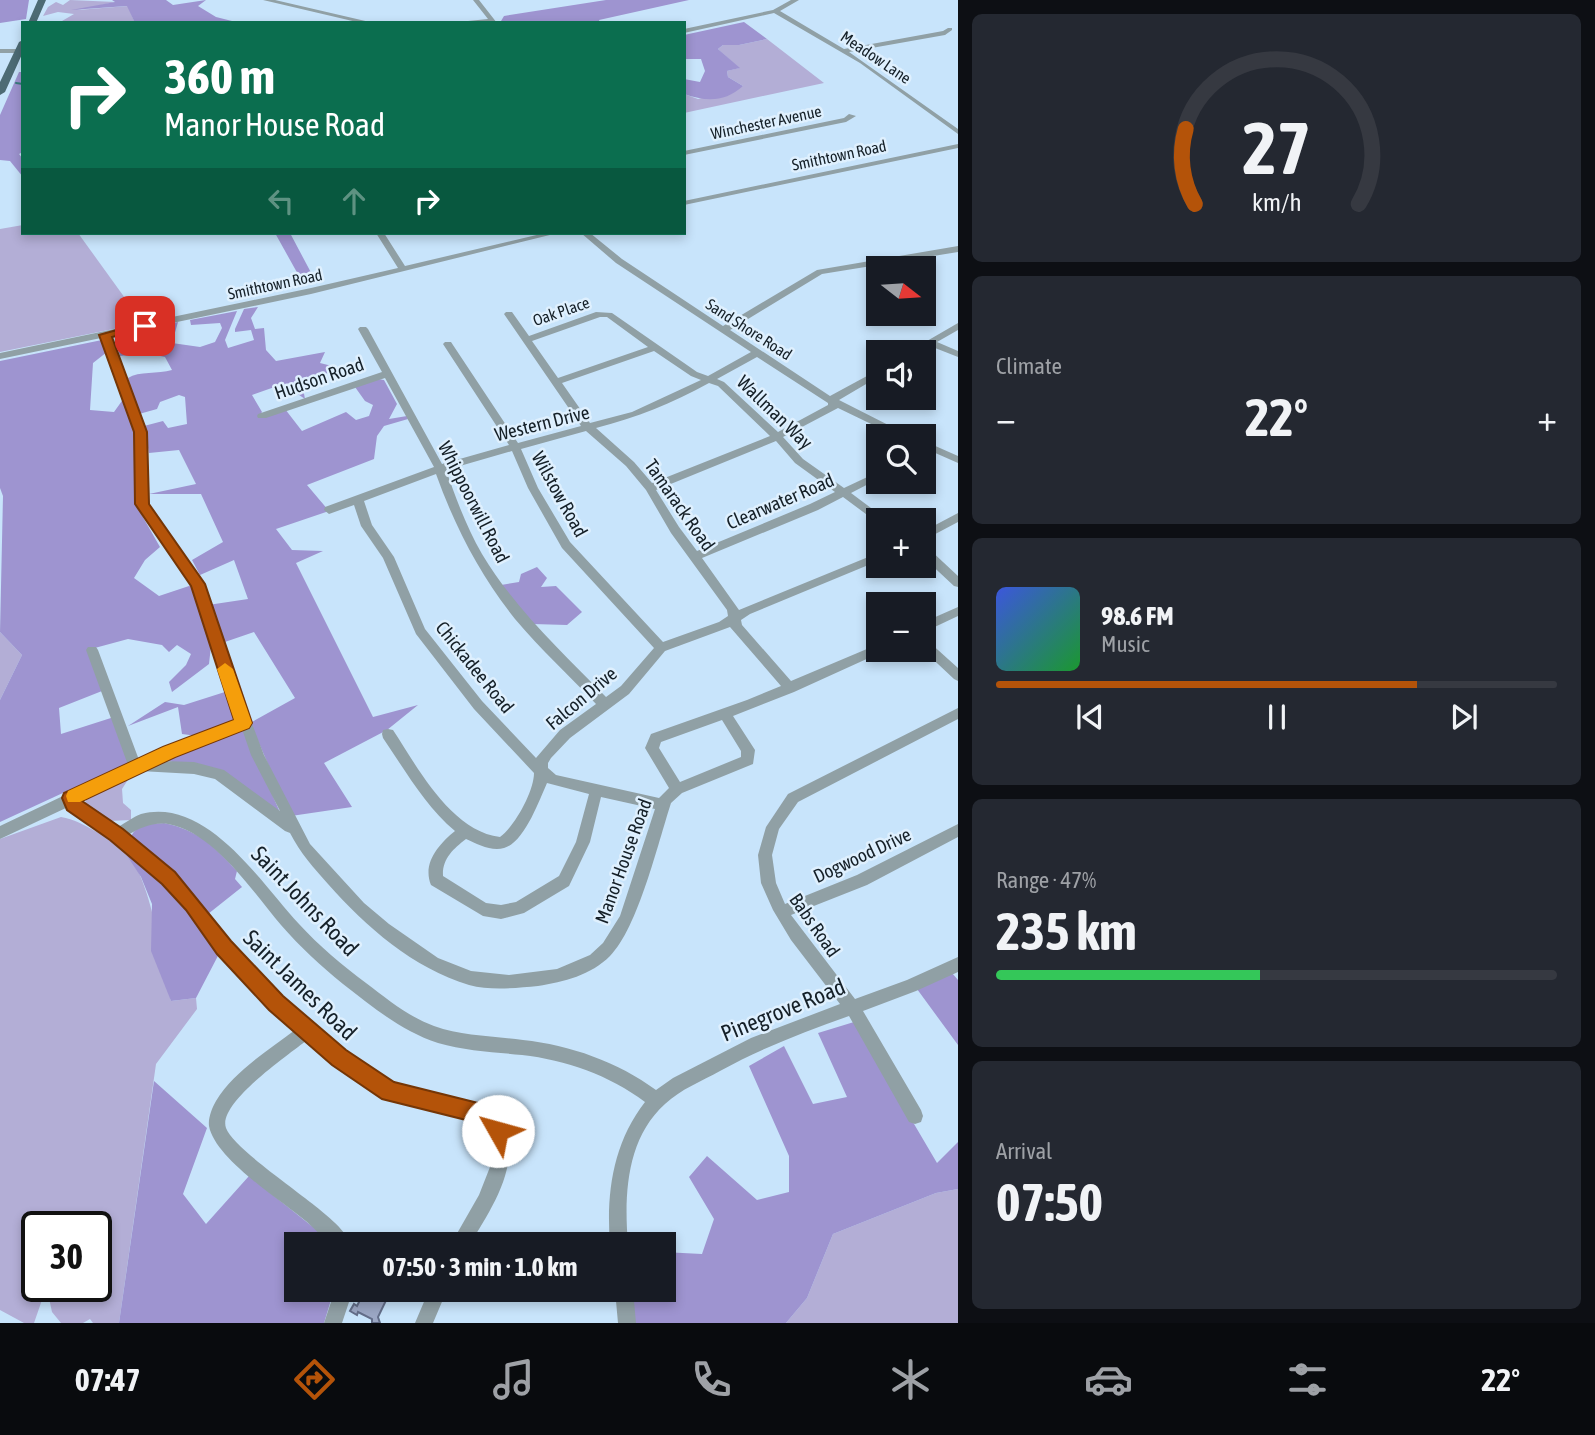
<!DOCTYPE html>
<meta charset="utf-8">
<style>
body{margin:0;font-family:"Asap Condensed",sans-serif;background:#242831;color:#f1f3f6;height:100vh;display:flex;flex-direction:column;font-size:26px;white-space:nowrap}
*{box-sizing:border-box;margin:0}
p{font-size:23px;color:#9ea1a6}
.icon{flex:none;width:38px;height:38px;fill:none;stroke:currentColor;stroke-width:2;stroke-linecap:round;stroke-linejoin:round}
.map{position:relative;flex:1;overflow:hidden}
.details{display:flex;flex-direction:column;gap:14px;padding:14px;background:#0d0f14;width:637px}
.details>*{flex:none}
.banner{position:absolute;left:21px;top:21px;width:665px;height:214px;border-radius:0px;box-shadow:0 4px 10px #0003;background:#0b6e4f;color:#fff;overflow:hidden}
.needle{width:46px;rotate:107deg}
.buttons{position:absolute;left:866px;top:256px;display:grid;gap:14px}
.buttons a{display:grid;place-items:center;width:70px;height:70px;border-radius:0px;background:#171b24;box-shadow:0 4px 10px #0003;font-size:35px}
.speed{position:absolute;left:21px;top:1211px;display:flex;gap:14px;font-size:35px;font-weight:700;text-align:center}
.speed>*{display:grid;place-content:center;width:91px;height:91px;border-radius:50%;background:#171b24;box-shadow:0 4px 10px #0003;line-height:1}
.speed .limit{border:4px solid #111;border-radius:10px;background:#fff;color:#111}
.pin{position:absolute;display:grid;place-items:center;width:60px;height:60px;color:#fff;margin:-30px;border-radius:14px;box-shadow:0 4px 10px #0006}
.me{position:absolute;width:77px;margin:-38px;rotate:308deg;stroke-linejoin:round;filter:drop-shadow(0 0 5px #0008)}
.turn{display:flex;align-items:center;gap:24px;height:147px;padding:0 28px;font-size:32px}
.turn .icon{width:91px;height:91px;stroke-width:2.5}
.turn b{display:block;font-size:49px;line-height:60px}
.lanes{display:flex;align-items:center;height:66px;padding:0 28px;background:#0003;justify-content:center;gap:35px;direction:ltr}
.lanes .off{opacity:.35}
.big{font-size:52px;font-weight:700;line-height:1.1}
.details .widget{flex:1;display:flex;flex-direction:column;justify-content:center;gap:10px;min-width:0;padding:0 24px;border-radius:10px;background:#242831}
.details .dial{align-items:center;gap:0}
.dial svg{height:182px;overflow:visible;fill:none;stroke:#363941;stroke-width:7;stroke-linecap:round;text-anchor:middle}
.dial text{fill:#f1f3f6;stroke:none}
.song{display:flex;align-items:center;gap:21px}
.cover{width:84px;height:84px;border-radius:10px;background:linear-gradient(135deg,hsl(230 70% 55%),hsl(130 70% 35%))}
.played{height:7px;border-radius:4px;background:linear-gradient(90deg,#b45309 75%,#363941 75%)}
.keys{display:flex;justify-content:space-around;direction:ltr}
.heat{display:flex;justify-content:space-between;align-items:center;font-size:38px;direction:ltr}
.charge{height:10px;border-radius:5px;background:linear-gradient(90deg,#34c759 47%,#363941 0)}
.trip{position:absolute;left:284px;top:1232px;width:392px;height:70px;border-radius:0px;background:#171b24;box-shadow:0 4px 10px #0003;font-weight:700;line-height:70px;text-align:center}
.tabs{display:flex;height:112px;justify-content:space-around;align-items:center;background:#090b0e;color:#9ea1a6}
.tabs .icon{width:49px;height:49px}
.tabs .selected{color:#b45309}
.tabs b{font-size:32px;color:#f1f3f6}
main{display:flex;flex:1;min-height:0}
.map>svg:first-child{display:block}
.green{fill:#b3aed6;fill-rule:evenodd}
.forest{fill:#9e94d0}
.lines{fill:none;stroke-linecap:round;stroke-linejoin:round}
.stream{stroke:#397c7f;stroke-width:2}
.building{fill:#9ba7c4;stroke:#636e89;stroke-width:2}
.minor{fill:#90a0a5;fill-rule:evenodd}
.major{fill:#4d6b74;fill-rule:evenodd}
.route{fill:#b45309;stroke:#753606;stroke-width:2}
.slow{fill:#f59e0b}
.labels{text-anchor:middle;stroke-width:5;stroke-linejoin:round;paint-order:stroke}
.far-street-label{font-size:16px;fill:#152028;stroke:#dff0fe}
.street-label{font-size:19px;fill:#152028;stroke:#dff0fe}
.near-street-label{font-size:23px;fill:#152028;stroke:#dff0fe}
</style>
<main>
<div class="map">
<svg width="958" height="1323" viewBox="0 0 958 1323">
<rect width="100%" height="100%" fill="#c8e4fb"/>
<path class="green" d="M 70,0 L 116,2 L 77,10 L 128,6 L 135,23 L 40,23 L 62,21 L 74,14 L 58,12 L 43,16 L 48,7 L 56,2 L 63,5 Z
M 767,39 L 824,83 L 684,113 L 684,94 L 698,99 L 743,86 L 728,77 L 727,71 L 739,68 L 718,49 L 723,45 L 739,45 Z
M 23,225 L 23,233 L 78,233 L 143,323 L 0,352 L 0,229 Z
M 0,632 L 22,655 L 0,700 Z
M 131,775 L 122,789 L 123,803 L 131,810 L 131,820 L 108,821 L 85,806 L 86,797 Z
M 61,817 C 74,819 84,825 95,831 C 103,835 112,839 119,844 C 151,869 161,960 171,1001 L 196,998 L 197,1009 L 156,1064 L 119,1323 L 93,1323 L 90,1319 L 83,1323 L 61,1323 L 52,1312 L 49,1298 L 43,1297 L 34,1323 L 24,1323 L 0,1310 L 0,839 ZM 37,1227 L 96,1227 L 96,1286 L 37,1286 Z
M 958,1189 L 958,1323 L 786,1323 L 807,1298 L 833,1234 L 936,1193 Z"/>
<path class="forest" d="M 0,0 L 29,0 L 26,19 L 0,23 Z
M 112,0 L 166,0 L 173,5 L 206,0 L 198,6 L 216,17 L 240,23 L 135,23 L 127,6 L 71,10 L 115,2 Z
M 606,0 L 689,0 L 599,20 L 600,23 L 501,21 L 504,16 Z
M 744,22 L 767,39 L 739,45 L 723,45 L 718,49 L 740,68 L 727,71 L 728,77 L 743,86 C 725,102 707,102 684,94 L 684,79 L 700,82 L 705,71 L 701,59 L 684,59 L 684,35 Z
M 19,72 L 23,72 L 23,152 L 19,154 L 23,159 L 23,177 L 10,161 L 0,160 L 0,115 Z
M 275,233 L 290,233 L 316,282 L 304,285 Z
M 258,307 L 251,318 L 255,329 L 264,328 L 266,350 L 276,361 L 325,352 L 320,363 L 336,367 L 330,373 L 301,378 L 305,399 L 283,384 L 252,395 L 262,412 L 260,415 L 285,409 L 302,431 L 346,412 L 356,420 L 369,416 L 373,405 L 365,401 L 355,387 L 378,379 L 384,380 L 397,404 L 389,419 L 407,416 L 408,419 L 384,426 L 377,436 L 374,459 L 307,485 L 329,511 L 276,529 L 292,550 L 323,551 L 296,563 L 373,717 L 418,705 L 387,730 L 324,763 L 352,807 L 291,816 L 250,723 L 295,698 L 254,632 L 219,644 L 208,605 L 248,599 L 234,560 L 200,575 L 192,560 L 223,542 L 201,494 L 149,494 L 196,484 L 179,450 L 149,453 L 144,426 L 163,421 L 168,428 L 187,424 L 185,397 L 179,395 L 160,402 L 157,409 L 139,414 L 128,378 C 139,371 158,374 172,370 L 165,357 L 147,353 L 120,356 L 115,338 L 178,322 L 172,343 L 200,347 L 215,342 L 222,328 L 220,323 L 191,325 L 190,320 L 237,311 L 225,340 L 228,348 L 254,340 L 251,330 L 235,332 L 235,329 L 244,309 Z
M 102,340 L 107,352 L 93,363 L 90,410 L 114,412 L 124,398 L 139,434 L 140,465 L 136,505 L 160,547 L 145,560 L 134,578 L 159,596 L 192,585 L 211,646 L 209,664 L 172,692 L 169,682 L 186,665 L 191,654 L 177,645 L 169,652 L 162,645 L 128,639 L 91,649 L 102,691 L 59,708 L 61,734 L 114,717 L 130,762 L 0,822 L 0,700 L 22,655 L 0,632 L 3,496 L 0,488 L 0,361 Z
M 537,567 L 547,578 L 541,587 L 556,586 L 582,612 L 567,625 L 533,624 L 501,585 L 519,582 L 521,574 Z
M 228,691 L 235,719 L 197,736 L 182,734 L 178,707 L 128,726 L 165,702 L 184,705 Z
M 242,727 L 283,819 L 232,778 L 165,760 Z
M 164,823 C 198,830 214,846 237,871 L 235,879 L 242,887 L 208,914 L 130,840 C 134,824 150,824 164,823 Z
M 120,845 L 159,876 L 221,950 L 196,998 L 171,1001 L 151,951 L 152,904 L 141,877 Z
M 952,973 L 958,980 L 958,1045 L 917,989 Z
M 854,1022 L 937,1163 L 958,1142 L 958,1189 L 936,1193 L 833,1234 L 807,1298 L 786,1323 L 633,1323 L 630,1290 L 663,1290 L 663,1252 L 702,1254 L 714,1219 L 689,1177 L 707,1156 L 757,1200 L 789,1192 L 789,1156 L 749,1066 L 784,1046 L 813,1104 L 847,1097 L 818,1033 Z
M 154,1081 L 207,1128 L 183,1194 L 206,1224 L 249,1176 L 333,1243 L 296,1244 L 296,1290 L 334,1290 L 324,1323 L 119,1323 Z"/>
<g class="lines">
<path class="stream" d="M 16,83 L 23,84"/>
</g>
<path class="building" d="M 365,1290 L 391,1290 L 378,1317 L 380,1323 L 372,1323 L 372,1319 L 358,1312 L 357,1315 L 350,1311 L 354,1304 L 357,1306 Z"/>
<g class="lines">
<path class="minor" d="M 263,0 L 275,0 L 374,23 L 361,23 Z
M 473,0 L 479,0 L 497,23 L 448,23 L 488,19 Z
M 791,0 L 799,0 L 780,11 L 844,49 L 943,31 L 948,28 L 952,28 L 952,30 L 945,35 L 849,52 L 958,129 L 958,134 L 860,63 L 774,13 L 684,33 L 684,29 L 773,10 Z
M 0,49 L 19,49 L 22,51 L 19,53 L 0,53 Z
M 849,114 L 856,116 L 846,122 L 684,155 L 684,151 L 844,118 Z
M 958,144 L 958,148 L 684,205 L 684,201 Z
M 376,233 L 384,233 L 405,266 L 545,233 L 558,233 L 311,294 L 110,336 L 145,432 L 147,504 L 204,584 L 219,637 L 264,755 L 310,844 L 364,903 L 389,924 L 438,958 L 471,971 L 509,975 L 557,969 L 590,955 L 603,943 L 620,916 L 655,809 L 601,797 L 590,842 L 569,886 L 524,913 L 501,919 L 483,916 L 431,885 C 422,863 439,844 455,831 C 425,806 405,770 383,738 L 382,734 L 383,730 L 388,729 L 393,730 C 418,768 451,831 500,837 C 515,826 534,791 534,773 L 474,709 L 416,634 L 383,558 L 361,526 L 354,505 L 329,514 L 324,510 L 325,507 L 434,467 L 385,378 L 266,418 L 258,418 L 257,416 L 258,414 L 382,372 L 358,329 L 360,327 L 366,327 L 368,329 L 442,464 L 509,445 L 443,344 L 445,342 L 451,342 L 518,443 L 581,426 L 504,314 L 506,312 L 512,312 L 529,336 L 596,312 L 612,313 L 697,372 L 708,376 L 751,352 L 616,263 L 581,233 L 590,233 L 622,259 L 723,326 L 817,270 L 958,246 L 958,252 L 822,274 L 730,330 L 830,396 L 878,370 L 878,377 L 839,400 L 910,436 L 896,436 L 838,408 L 783,437 L 803,459 L 844,488 L 878,472 L 878,479 L 851,493 L 887,520 L 878,520 L 878,523 L 843,497 L 818,510 L 702,558 L 739,610 L 878,553 L 878,561 L 750,614 L 741,620 L 742,625 L 791,681 L 874,646 L 878,644 L 878,649 L 884,649 L 882,652 L 794,692 L 733,716 L 755,750 L 753,764 L 682,793 L 671,803 C 658,843 638,928 610,956 C 591,975 564,982 538,986 C 516,988 491,991 469,985 C 413,968 366,927 328,884 C 313,867 301,854 290,833 L 285,831 L 215,779 L 194,774 L 140,771 L 79,801 L 118,827 C 125,823 133,817 141,814 C 207,797 261,883 299,924 C 319,946 342,965 366,983 C 387,999 409,1017 434,1026 C 462,1036 493,1036 523,1040 C 570,1045 618,1062 656,1090 L 673,1078 L 751,1038 L 840,1004 L 791,940 L 773,910 L 761,883 L 758,855 L 766,827 L 788,794 L 958,708 L 958,719 L 798,802 L 779,829 L 772,855 L 776,883 L 785,904 L 857,875 L 958,824 L 958,837 L 867,885 L 791,915 L 855,999 L 907,980 L 958,957 L 958,972 L 916,991 L 863,1011 L 921,1110 L 923,1116 L 921,1122 L 915,1124 L 909,1122 L 849,1016 C 804,1032 762,1048 720,1071 C 702,1081 681,1089 665,1104 C 626,1139 624,1196 628,1244 L 610,1244 C 606,1193 613,1143 645,1102 C 609,1075 566,1060 522,1055 C 494,1052 465,1051 438,1043 C 401,1031 373,1007 343,984 C 321,966 300,947 281,925 C 253,892 214,832 168,824 C 153,822 140,828 128,835 L 174,873 L 229,942 L 281,998 L 345,1051 L 392,1084 L 473,1103 L 498,1114 C 501,1121 505,1128 507,1135 C 517,1172 488,1214 470,1244 L 451,1244 L 479,1195 L 490,1167 L 492,1151 L 491,1135 L 486,1126 L 471,1119 L 383,1097 L 333,1063 L 307,1040 C 290,1054 217,1103 226,1128 C 233,1147 292,1187 310,1202 C 324,1213 344,1228 351,1244 L 330,1244 C 322,1237 315,1229 307,1222 C 281,1200 215,1159 209,1126 C 208,1118 212,1108 216,1101 C 234,1071 269,1050 295,1030 L 271,1008 L 219,952 L 164,883 L 112,838 L 68,807 L 0,839 L 0,826 L 128,765 L 86,650 L 88,647 L 96,647 L 98,650 L 139,760 L 238,720 L 207,637 L 192,585 L 137,504 L 135,432 L 101,338 L 0,359 L 0,353 L 311,288 L 398,268 ZM 600,317 L 607,317 L 648,347 L 558,378 L 532,341 ZM 654,351 L 691,376 L 701,380 L 632,412 L 590,423 L 562,383 ZM 757,357 L 828,403 L 828,405 L 778,432 L 724,382 L 717,379 ZM 709,383 L 718,386 L 770,436 L 652,483 L 634,462 L 596,428 C 638,417 671,404 709,383 ZM 586,431 L 626,466 L 646,490 L 671,533 L 727,610 L 728,616 L 719,622 L 663,642 L 570,542 L 538,488 L 521,449 ZM 776,441 L 795,463 L 835,492 L 810,504 L 697,551 L 679,527 L 656,490 ZM 512,451 L 528,488 L 562,548 L 654,648 L 621,686 L 606,697 C 562,652 515,609 482,554 C 467,528 456,499 446,470 ZM 436,474 C 455,527 480,575 515,619 C 540,649 570,676 596,704 L 560,730 L 536,758 L 482,701 L 425,629 L 394,557 L 372,525 L 364,501 ZM 730,627 L 781,686 L 747,700 L 651,734 L 645,748 L 669,788 L 659,798 L 556,775 L 548,768 L 548,763 L 551,758 L 570,738 L 629,694 L 665,651 ZM 722,720 L 741,751 L 741,757 L 680,782 L 659,748 L 661,742 ZM 242,729 L 251,755 L 280,811 L 224,770 L 194,762 L 164,761 ZM 547,783 L 589,794 L 576,842 L 559,876 L 516,902 L 501,905 L 486,903 L 443,876 C 442,859 453,849 466,839 C 477,844 492,852 504,848 C 524,843 539,801 547,783 Z
M 958,323 L 958,330 L 937,342 L 958,351 L 958,357 L 930,346 L 920,352 L 908,352 Z
M 924,441 L 958,456 L 958,463 L 924,448 Z
M 958,513 L 958,522 L 924,540 L 924,531 Z
M 924,547 L 928,548 L 958,576 L 958,587 L 954,586 L 924,558 Z
M 958,607 L 958,616 L 924,632 L 924,622 Z
M 924,639 L 928,641 L 958,668 L 958,681 L 954,679 L 922,649 L 924,649 Z
M 335,1290 L 353,1290 L 342,1323 L 324,1323 Z
M 429,1290 L 447,1290 L 433,1323 L 415,1323 Z
M 615,1290 L 633,1290 L 636,1323 L 618,1323 Z"/>
<path class="major" d="M 38,0 L 46,0 L 36,23 L 28,23 Z
M 23,40 L 23,52 L 5,92 L 0,95 L 0,82 L 19,42 Z"/>
</g>
<path class="route" d="M 145,322 L 151,326 L 149,328 L 112,337 L 147,432 L 149,504 L 205,584 L 252,723 L 249,728 L 175,757 L 82,801 L 123,829 L 175,872 L 231,941 L 283,996 L 346,1050 L 394,1082 L 490,1106 C 500,1113 504,1120 508,1131 L 505,1138 L 498,1142 L 490,1138 L 478,1123 L 382,1099 L 332,1065 L 269,1010 L 217,954 L 186,910 L 162,884 L 110,840 L 67,810 L 62,798 L 64,793 L 163,747 L 234,720 L 191,586 L 135,504 L 134,432 L 99,335 Z"/>
<path class="slow" d="M 225,663 L 233,669 L 252,723 L 249,728 L 175,757 L 80,802 L 68,802 L 66,796 L 68,791 L 163,747 L 234,720 L 217,669 Z"/>
<g class="labels">
<g class="far-street-label">
<text transform="translate(876 57) rotate(34)" y="6">Meadow Lane</text>
<text transform="translate(766 122) rotate(-12)" y="6">Winchester Avenue</text>
<text transform="translate(839 155) rotate(-12)" y="6">Smithtown Road</text>
<text transform="translate(275 284) rotate(-12)" y="6">Smithtown Road</text>
<text transform="translate(561 311) rotate(-19)" y="6">Oak Place</text>
<text transform="translate(749 329) rotate(33)" y="6">Sand Shore Road</text>
</g>
<g class="street-label">
<text transform="translate(319 378) rotate(-19)" y="7">Hudson Road</text>
<text transform="translate(775 412) rotate(44)" y="7">Wallman Way</text>
<text transform="translate(542 423) rotate(-14)" y="7">Western Drive</text>
<text transform="translate(560 494) rotate(61)" y="7">Wilstow Road</text>
<text transform="translate(780 501) rotate(-23)" y="7">Clearwater Road</text>
<text transform="translate(474 502) rotate(63)" y="7">Whippoorwill Road</text>
<text transform="translate(680 505) rotate(55)" y="7">Tamarack Road</text>
<text transform="translate(475 667) rotate(51)" y="7">Chickadee Road</text>
<text transform="translate(581 698) rotate(-40)" y="7">Falcon Drive</text>
<text transform="translate(862 855) rotate(-25)" y="7">Dogwood Drive</text>
<text transform="translate(623 861) rotate(-70)" y="7">Manor House Road</text>
<text transform="translate(815 925) rotate(55)" y="7">Babs Road</text>
</g>
<g class="near-street-label">
<text transform="translate(305 901) rotate(46)" y="8">Saint Johns Road</text>
<text transform="translate(300 985) rotate(44)" y="8">Saint James Road</text>
<text transform="translate(783 1010) rotate(-22)" y="8">Pinegrove Road</text>
</g>
</g>
</svg>
<div class="buttons">
<a><svg class="needle" viewBox="-14 -14 28 28"><path d="M0-13l5 13h-10z" fill="#e53935"/><path d="M0 13l5-13h-10z" fill="#9ea1a6"/></svg></a>
<a><svg class="icon" aria-label="sound" viewBox="0 0 24 24"><path d="M4 9h4l5-4v14l-5-4H4zM17 9q2 3 0 6"/></svg></a>
<a><svg class="icon" aria-label="search" viewBox="0 0 24 24"><circle cx="10" cy="10" r="6"/><path d="M15 15l6 6"/></svg></a>
<a>+</a>
<a>−</a>
</div>
<div class="speed"><div class="limit">30</div></div>
<div class="pin" style="left:145px;top:326px;background:#d93025"><svg class="icon" aria-label="arrive" viewBox="0 0 24 24"><path d="M6 21V4h12l-3 4 3 4H6"/></svg></div>
<svg class="me" style="left:498px;top:1131px" viewBox="-20 -20 40 40"><circle r="19" fill="#fff"/><path d="M0-13L10 11 0 6-10 11z" fill="#b45309"/></svg>
<div class="trip">07:50 · 3 min · 1.0 km</div>
<div class="banner">
<div class="turn"><svg class="icon" aria-label="right" viewBox="0 0 24 24"><path d="M7 20v-9h11M14 6l5 5-5 5"/></svg><div><b>360 m</b>Manor House Road</div></div>
<div class="lanes"><svg class="icon off" aria-label="left" viewBox="0 0 24 24"><path d="M17 20v-9H6M10 6l-5 5 5 5"/></svg><svg class="icon off" aria-label="ahead" viewBox="0 0 24 24"><path d="M12 20V5M6 11l6-6 6 6"/></svg><svg class="icon" aria-label="right" viewBox="0 0 24 24"><path d="M7 20v-9h11M14 6l5 5-5 5"/></svg></div>
</div>
</div>
<section class="details">
<div class="widget dial"><svg viewBox="0 0 100 80">
<path d="M14 69A42 42 0 1 1 86 69"/>
<path d="M14 69A42 42 0 0 1 10 36" stroke="#b45309"/>
<text x="50" y="56" font-size="32" font-weight="700">27</text>
<text x="50" y="72" font-size="11">km/h</text>
</svg></div>
<div class="widget"><p>Climate</p>
<div class="heat"><a>−</a><b class="big">22°</b><a>+</a></div>
</div>
<div class="widget">
<div class="song"><i class="cover"></i><div><b>98.6 FM</b><p>Music</p></div></div>
<div class="played"></div>
<div class="keys"><svg class="icon" aria-label="previous" viewBox="0 0 24 24"><path d="M18 5L8 12l10 7zM5 5v14"/></svg><svg class="icon" aria-label="pause" viewBox="0 0 24 24"><path d="M8 5v14M16 5v14"/></svg><svg class="icon" aria-label="next" viewBox="0 0 24 24"><path d="M6 5l10 7-10 7zM19 5v14"/></svg></div>
</div>
<div class="widget"><p>Range · 47%</p><b class="big">235 km</b><div class="charge"></div></div>
<div class="widget"><p>Arrival</p><b class="big">07:50</b></div>
</section>
</main>
<nav class="tabs">
<b>07:47</b>
<svg class="icon selected" aria-label="directions" viewBox="0 0 24 24"><path d="M12 3l9 9-9 9-9-9zM9 14v-3h6M13 9l2 2-2 2"/></svg>
<svg class="icon" aria-label="music" viewBox="0 0 24 24"><path d="M9 18V5l10-2v13"/><circle cx="6" cy="18" r="3"/><circle cx="16" cy="16" r="3"/></svg>
<svg class="icon" aria-label="phone" viewBox="0 0 24 24"><path d="M5 4h4l2 5-3 2q2 4 5 5l2-3 5 2v4C11 20 4 13 5 4z"/></svg>
<svg class="icon" aria-label="climate" viewBox="0 0 24 24"><path d="M12 3v18M4 7l16 10M4 17L20 7"/></svg>
<svg class="icon" aria-label="car" viewBox="0 0 24 24"><path d="M5 17H2v-5l4-1 3-4h7l3 4 3 1v5h-3M9 17h6M6 11h13"/><circle cx="7" cy="17" r="2"/><circle cx="17" cy="17" r="2"/></svg>
<svg class="icon" aria-label="filters" viewBox="0 0 24 24"><path d="M4 7h16M4 17h16"/><circle cx="9" cy="7" r="2"/><circle cx="15" cy="17" r="2"/></svg>
<b>22°</b>
</nav>
